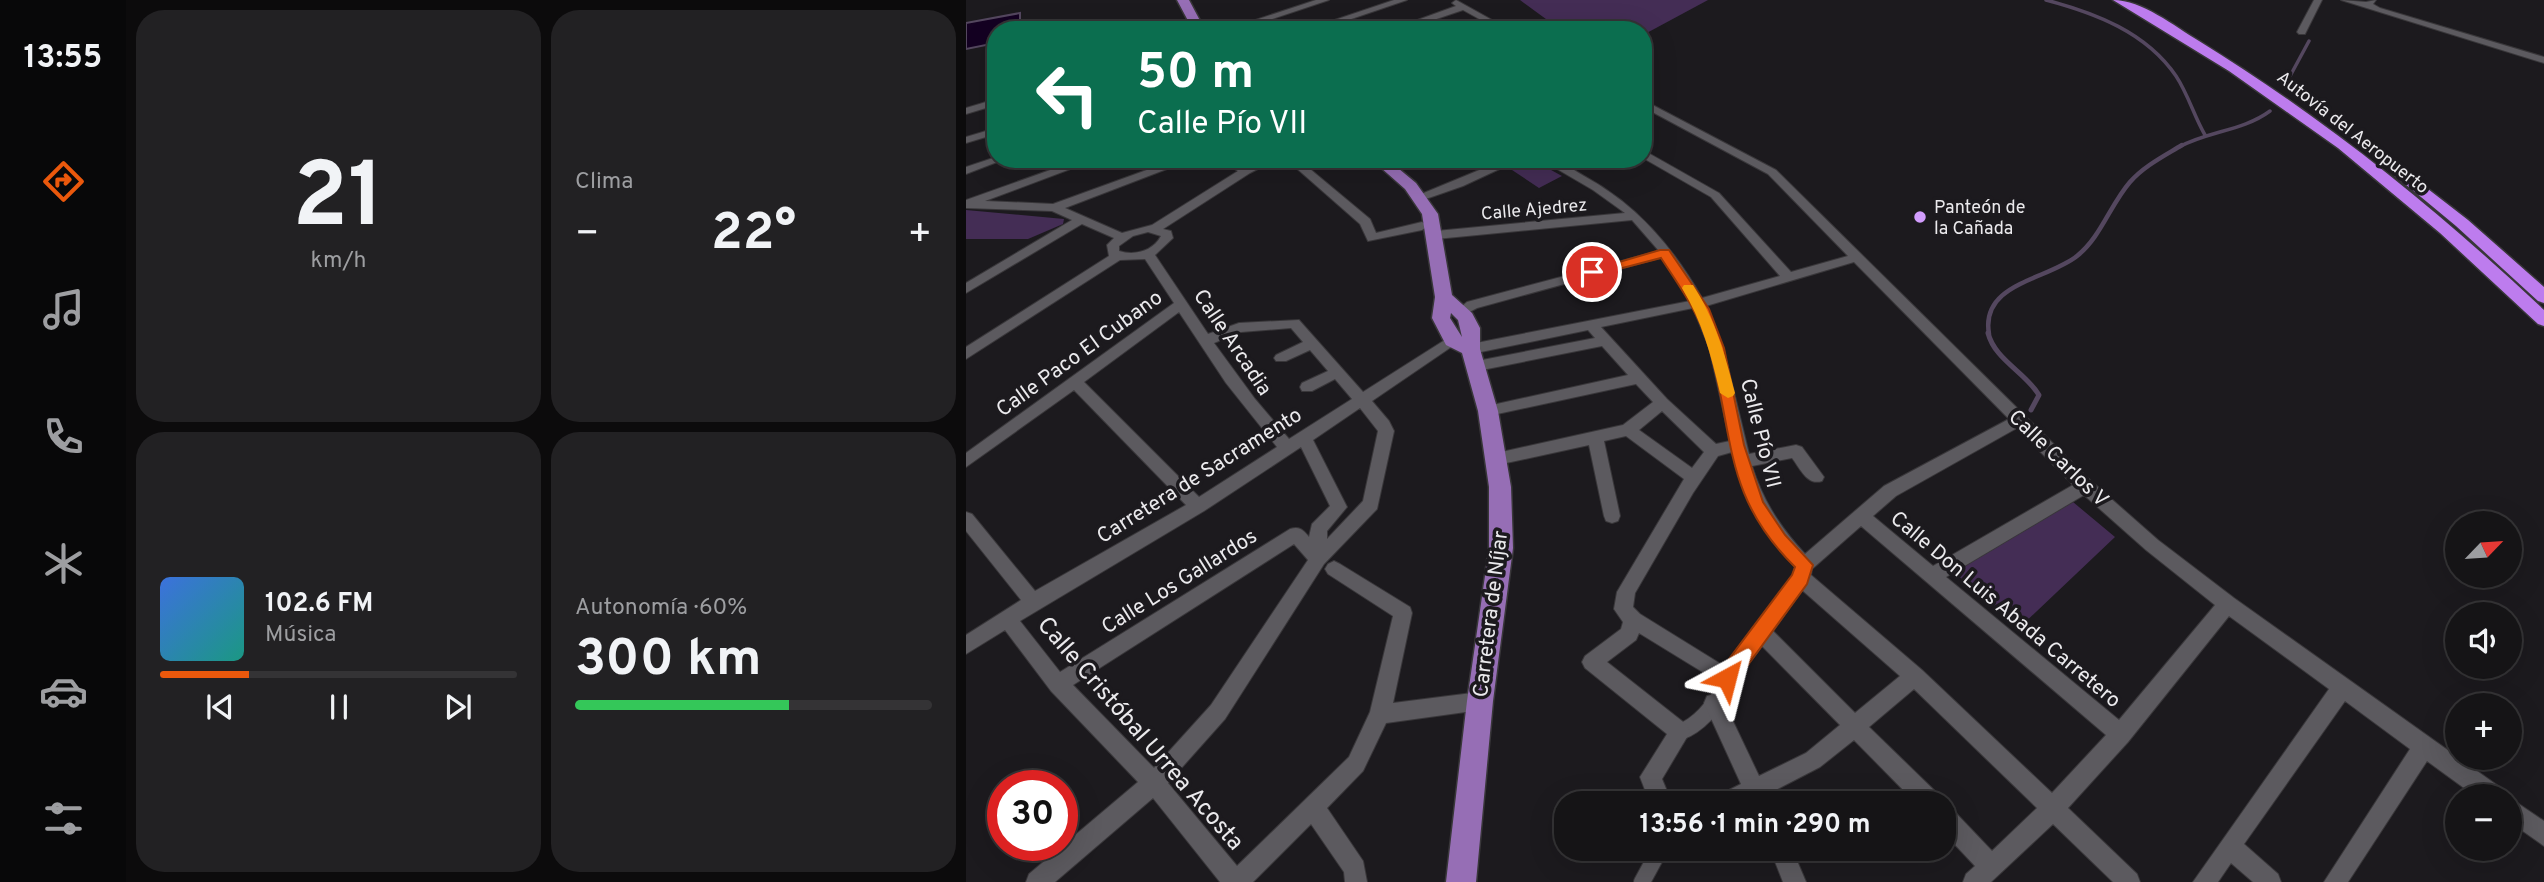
<!DOCTYPE html>
<html lang="es">
<meta charset="utf-8">
<style>
body{margin:0;font-family:Overpass,sans-serif;background:#222123;color:#f1f3f6;height:100vh;display:flex;flex-direction:column;font-size:26px;white-space:nowrap}
*{box-sizing:border-box;margin:0}
p{font-size:23px;color:#9d9ea1}
.icon{flex:none;width:38px;height:38px;fill:none;stroke:currentColor;stroke-width:2;stroke-linecap:round;stroke-linejoin:round}
.map{position:relative;flex:1;overflow:hidden}
.drawer{display:flex;flex-direction:column;gap:10px;padding:10px;background:#0c0b0c;width:840px}
.drawer>*{flex:none}
.hud{position:absolute;left:21px;top:21px;width:665px;height:147px;border-radius:28px;box-shadow:0 7px 28px #0002,0 0 0 2px #343335;background:#0b6e4f;color:#fff;overflow:hidden}
.needle{width:46px;rotate:65deg}
.buttons{position:absolute;left:1479px;top:511px;display:grid;gap:14px}
.buttons a{display:grid;place-items:center;width:77px;height:77px;border-radius:50%;background:#151416;box-shadow:0 7px 28px #0002,0 0 0 2px #343335;font-size:35px}
.speed{position:absolute;left:21px;top:770px;display:flex;gap:14px;font-size:35px;font-weight:700;text-align:center}
.speed>*{display:grid;place-content:center;width:91px;height:91px;border-radius:50%;background:#151416;box-shadow:0 7px 28px #0002,0 0 0 2px #343335;line-height:1}
.speed .limit{border:10px solid #d22;background:#fff;color:#111}
.pin{position:absolute;display:grid;place-items:center;width:60px;height:60px;color:#fff;margin:-30px;border:4px solid #fff;border-radius:50%;box-shadow:0 2px 7px #0007}
.me{position:absolute;width:77px;margin:-38px;rotate:38deg;stroke-linejoin:round;filter:drop-shadow(0 0 5px #0008)}
.turn{display:flex;align-items:center;gap:24px;height:147px;padding:0 35px;font-size:32px}
.turn .icon{width:91px;height:91px;stroke-width:2.5}
.turn b{display:block;font-size:49px;line-height:60px}
.big{font-size:52px;font-weight:700;line-height:1.1}
.drawer .widget{flex:1;display:flex;flex-direction:column;justify-content:center;gap:10px;min-width:0;padding:0 24px;border-radius:28px;background:#222123}
.drawer .dial{align-items:center;gap:0}
.dial b{font-size:91px;line-height:1}
.song{display:flex;align-items:center;gap:21px}
.cover{width:84px;height:84px;border-radius:10px;background:linear-gradient(135deg,hsl(220 70% 55%),hsl(170 70% 35%))}
.played{height:7px;border-radius:4px;background:linear-gradient(90deg,#ea580c 25%,#343335 25%)}
.keys{display:flex;justify-content:space-around;direction:ltr}
.heat{display:flex;justify-content:space-between;align-items:center;font-size:38px;direction:ltr}
.charge{height:10px;border-radius:5px;background:linear-gradient(90deg,#34c759 60%,#343335 0)}
.drawer .tiles{flex:1;display:grid;gap:10px;grid-template-columns:repeat(2,1fr)}
.trip{position:absolute;left:588px;top:791px;width:402px;height:70px;border-radius:28px;background:#151416;box-shadow:0 7px 28px #0002,0 0 0 2px #343335;font-weight:700;line-height:70px;text-align:center}
main{display:flex;flex:1;min-height:0}
.tabs{display:flex;flex-direction:column;width:126px;justify-content:space-around;align-items:center;background:#080809;color:#9d9ea1}
.tabs .icon{width:49px;height:49px}
.tabs .active{color:#ea580c}
.tabs b{font-size:32px;color:#f1f3f6}
.map>svg:first-child{display:block}
.green{fill:#442d55}
.water{fill:#140122;stroke:#54475f;stroke-width:2}
.lines{fill:none;stroke-linecap:round;stroke-linejoin:round}
.stream-far2{stroke:#54475f;stroke-width:3.5}
.stream-far1{stroke:#54475f;stroke-width:4.5}
.stream{stroke:#54475f;stroke-width:5}
.pedestrian-casing{stroke:#39373a;stroke-width:18}
.minor-casing{stroke:#39373a;stroke-width:2}
.primary-casing{stroke:#39373a;stroke-width:3}
.motorway-casing{stroke:#39373a;stroke-width:3}
.pedestrian{stroke:#5c5a5f;stroke-width:16}
.minor{fill:#5c5a5f;fill-rule:evenodd}
.primary{fill:#966eb5;fill-rule:evenodd}
.motorway{fill:#bd7cee;fill-rule:evenodd}
.route{fill:#ea580c;stroke:#983908;stroke-width:2}
.slow{fill:#f59e0b}
.poi-dot{fill:#d29dfd;stroke:#1c1a1e;stroke-width:2.5}
.labels{text-anchor:middle;stroke-width:7;stroke-linejoin:round;paint-order:stroke}
.far-street-label{font-size:18px;fill:#ebeaed;stroke:#1c1a1e}
.far-poi-label{font-size:18px;fill:#ebeaed;stroke:#1c1a1e;text-anchor:start}
.street-label{font-size:21px;fill:#ebeaed;stroke:#1c1a1e}
.near-street-label{font-size:24px;fill:#ebeaed;stroke:#1c1a1e}
</style>
<main>
<nav class="tabs">
<b>13:55</b>
<svg class="icon active" aria-label="directions" viewBox="0 0 24 24"><path d="M12 3l9 9-9 9-9-9zM9 14v-3h6M13 9l2 2-2 2"/></svg>
<svg class="icon" aria-label="music" viewBox="0 0 24 24"><path d="M9 18V5l10-2v13"/><circle cx="6" cy="18" r="3"/><circle cx="16" cy="16" r="3"/></svg>
<svg class="icon" aria-label="phone" viewBox="0 0 24 24"><path d="M5 4h4l2 5-3 2q2 4 5 5l2-3 5 2v4C11 20 4 13 5 4z"/></svg>
<svg class="icon" aria-label="climate" viewBox="0 0 24 24"><path d="M12 3v18M4 7l16 10M4 17L20 7"/></svg>
<svg class="icon" aria-label="car" viewBox="0 0 24 24"><path d="M5 17H2v-5l4-1 3-4h7l3 4 3 1v5h-3M9 17h6M6 11h13"/><circle cx="7" cy="17" r="2"/><circle cx="17" cy="17" r="2"/></svg>
<svg class="icon" aria-label="filters" viewBox="0 0 24 24"><path d="M4 7h16M4 17h16"/><circle cx="9" cy="7" r="2"/><circle cx="15" cy="17" r="2"/></svg>
</nav>
<section class="drawer">
<div class="tiles">
<div class="widget dial"><b>21</b><p>km/h</p></div>
<div class="widget"><p>Clima</p>
<div class="heat"><a>−</a><b class="big">22°</b><a>+</a></div>
</div>
<div class="widget">
<div class="song"><i class="cover"></i><div><b>102.6 FM</b><p>Música</p></div></div>
<div class="played"></div>
<div class="keys"><svg class="icon" aria-label="previous" viewBox="0 0 24 24"><path d="M18 5L8 12l10 7zM5 5v14"/></svg><svg class="icon" aria-label="pause" viewBox="0 0 24 24"><path d="M8 5v14M16 5v14"/></svg><svg class="icon" aria-label="next" viewBox="0 0 24 24"><path d="M6 5l10 7-10 7zM19 5v14"/></svg></div>
</div>
<div class="widget"><p>Autonomía · 60%</p><b class="big">300 km</b><div class="charge"></div></div>
</div>
</section>
<div class="map">
<svg width="1578" height="882" viewBox="0 0 1578 882">
<rect width="100%" height="100%" fill="#1c1a1e"/>
<path class="green" d="M 554,0 L 742,0 L 677,35 L 677,30 L 595,30 Z
M 565,159 L 596,176 L 573,188 L 543,168 Z
M 0,210 L 98,219 L 97,224 L 62,239 L 0,239 Z
M 1107,502 L 1149,537 L 1054,627 L 985,570 Z"/>
<path class="water" d="M 54,13 L 54,30 L 30,30 L 30,43 L 0,49 L 0,23 Z"/>
<g class="lines">
<path class="stream-far2" d="M 1080,0 C 1129,13 1180,32 1210,76 C 1222,94 1228,116 1239,135
M 1323,78 L 1343,41
M 1213,147 C 1242,131 1277,131 1304,111"/>
<path class="stream-far1" d="M 1023,334 C 1014,283 1081,280 1111,256 C 1135,237 1144,205 1164,182 C 1178,166 1198,156 1216,145"/>
<path class="stream" d="M 1022,333 C 1029,360 1059,372 1073,395 L 1065,410"/>
<defs>
<path id="pedestrian" d="M 714,732 C 736,724 749,703 762,685 L 761,678
M 676,882 L 694,849"/>
<path id="minor" d="M 350,0 L 363,0 L 273,30 L 259,30 Z
M 428,0 L 441,0 L 353,30 L 339,30 Z
M 490,0 L 544,30 L 533,30 L 497,10 L 438,30 L 424,30 L 490,6 L 486,3 Z
M 1348,0 L 1356,0 L 1339,34 L 1333,34 L 1331,32 Z
M 1375,0 L 1400,2 L 1410,0 L 1407,4 L 1414,8 L 1578,57 L 1578,63 Z
M 30,99 L 30,105 L 0,114 L 0,108 Z
M 677,100 L 810,170 L 1125,481 L 1192,540 L 1268,598 L 1535,788 L 1538,796 L 1509,796 L 1461,761 L 1382,882 L 1358,882 L 1444,749 L 1379,701 L 1278,844 L 1312,874 L 1315,882 L 1287,882 L 1265,863 L 1252,882 L 1227,882 L 1363,689 L 1263,616 L 1162,742 L 1102,808 L 1171,874 L 1174,882 L 1147,882 L 1087,824 L 1025,882 L 997,882 L 1000,874 L 1009,866 L 978,833 L 978,806 L 986,809 L 1026,851 L 1071,808 L 948,689 L 903,727 L 973,795 L 976,803 L 950,803 L 888,740 L 854,767 L 802,794 L 806,803 L 750,803 L 753,795 L 775,784 L 738,703 L 741,696 L 748,694 L 755,696 L 793,776 L 840,753 L 874,725 L 796,646 L 768,684 L 761,687 L 673,633 L 670,640 L 641,662 L 721,725 L 724,732 L 696,779 L 706,803 L 684,803 L 674,777 L 701,734 L 619,668 L 616,662 L 619,656 L 655,629 L 657,622 L 648,609 L 651,592 L 718,479 L 660,436 L 638,441 L 654,516 L 652,521 L 646,523 L 640,521 L 638,516 L 623,445 L 531,465 L 525,463 L 523,459 L 525,455 L 531,453 L 657,425 L 687,402 L 670,384 L 522,416 L 517,415 L 514,411 L 517,407 L 662,375 L 636,346 L 511,371 L 504,366 L 511,361 L 629,338 L 622,330 L 505,354 L 498,349 L 505,344 L 724,301 L 697,257 L 511,308 L 496,316 L 489,312 L 501,302 L 693,251 L 666,220 L 470,239 L 464,235 L 470,231 L 659,213 L 627,190 L 574,159 C 591,159 603,167 618,176 C 671,205 706,246 736,298 L 814,276 L 745,197 L 677,158 L 677,150 L 753,193 L 825,272 L 882,256 L 802,174 L 677,107 ZM 888,262 L 1043,419 L 918,486 L 839,554 C 814,527 797,501 786,466 L 826,458 C 834,468 841,486 856,481 L 858,477 L 836,447 L 830,445 L 783,454 L 757,347 L 740,306 ZM 727,308 L 743,347 L 764,441 L 750,444 L 701,399 L 635,327 ZM 696,411 L 738,452 L 726,468 L 673,430 ZM 1051,428 L 1107,485 L 967,566 L 907,516 L 930,496 ZM 766,452 C 776,496 798,533 829,567 L 827,575 L 758,666 L 674,614 L 667,607 L 669,593 L 727,493 L 752,456 ZM 1118,495 L 1180,550 L 1249,605 L 1153,720 L 980,577 ZM 895,526 L 1140,735 L 1086,793 L 956,670 L 845,575 L 846,569 ZM 836,590 L 934,676 L 889,713 L 807,631 Z
M 30,128 L 30,134 L 0,143 L 0,137 Z
M 30,157 L 30,159 L 39,159 L 0,174 L 0,167 Z
M 115,159 L 131,159 L 19,201 L 87,204 L 211,159 L 227,159 L 99,208 L 156,233 L 186,225 L 272,171 L 251,159 L 265,159 L 280,167 L 296,159 L 311,159 L 284,173 L 197,229 L 205,231 L 207,238 L 189,255 L 242,334 L 273,323 L 333,320 L 397,392 L 482,338 L 492,338 L 494,341 L 406,401 L 423,421 L 428,431 L 411,509 L 358,564 L 259,719 L 202,783 L 271,866 L 383,757 L 404,712 L 427,616 L 362,574 L 359,569 L 362,564 L 368,561 L 374,564 L 444,607 L 446,613 L 427,703 L 514,692 L 521,694 L 524,701 L 521,708 L 514,710 L 420,723 L 397,771 L 361,808 L 397,861 L 401,882 L 379,882 L 378,872 L 345,824 L 287,882 L 254,882 L 187,798 L 89,882 L 60,882 L 63,874 L 172,782 L 85,691 L 39,630 L 0,654 L 0,635 L 55,600 L 0,531 L 0,512 L 6,514 L 69,591 L 220,505 L 108,390 L 0,467 L 0,453 L 208,303 L 179,259 L 154,260 L 0,359 L 0,347 L 143,256 L 141,245 L 148,238 L 116,224 L 0,293 L 0,283 L 106,220 L 86,211 L 0,208 L 0,200 ZM 182,232 L 195,236 C 187,251 169,256 153,251 L 153,246 L 167,236 ZM 213,312 L 260,383 L 311,447 L 233,497 L 118,382 ZM 325,328 L 337,342 L 310,355 L 308,358 L 310,361 L 320,361 L 344,350 L 362,371 L 336,383 L 334,387 L 336,391 L 346,391 L 369,379 L 386,399 L 323,439 L 289,399 L 248,343 L 275,332 ZM 394,408 L 412,431 L 397,501 L 361,539 L 361,531 L 381,507 L 347,440 ZM 335,447 L 364,506 L 346,524 L 343,537 C 337,530 334,526 324,529 L 94,672 L 54,621 L 238,511 ZM 328,544 L 342,560 L 245,705 L 188,768 L 107,685 Z
M 320,159 L 332,159 L 404,219 L 410,233 L 456,222 L 462,226 L 456,230 L 402,241 L 394,224 Z
M 540,159 L 555,159 L 497,186 L 454,201 L 448,197 Z
M 1544,798 L 1578,821 L 1578,846 L 1544,822 Z
M 804,849 L 826,849 L 840,882 L 817,882 Z"/>
<path id="primary" d="M 211,0 L 223,0 L 239,30 L 227,30 Z
M 405,159 L 421,159 L 450,183 L 472,214 L 486,295 L 506,313 L 514,328 L 514,349 L 532,411 L 545,487 L 547,548 L 527,701 L 510,882 L 480,882 L 501,701 L 523,548 L 523,487 L 512,411 L 496,353 L 480,345 L 466,318 L 469,297 L 456,214 L 439,189 ZM 485,313 L 492,320 L 496,337 L 484,318 Z"/>
<path id="motorway" d="M 1147,0 C 1176,0 1208,26 1233,41 C 1358,118 1471,209 1578,310 L 1578,326 L 1572,324 L 1474,233 L 1372,148 L 1263,71 Z
M 1431,165 L 1502,220 L 1578,287 L 1578,303 L 1572,301 L 1490,226 L 1426,173 L 1423,170 Z"/>
</defs>
<use href="#pedestrian" class="pedestrian-casing"/>
<use href="#minor" class="minor-casing"/>
<use href="#primary" class="primary-casing"/>
<use href="#motorway" class="motorway-casing"/>
<use href="#pedestrian" class="pedestrian"/>
<use href="#minor" class="minor"/>
<use href="#primary" class="primary"/>
<use href="#motorway" class="motorway"/>
</g>
<path class="route" d="M 694,250 L 703,250 L 743,309 L 758,348 L 778,445 L 797,502 L 819,535 L 847,565 L 841,584 L 768,684 L 761,687 L 754,684 L 751,678 L 754,671 L 826,575 L 829,567 C 756,495 769,436 743,347 C 733,313 714,287 695,258 L 626,276 L 619,272 Z"/>
<path class="slow" d="M 718,285 L 727,285 C 749,319 759,354 769,393 L 767,396 L 762,398 L 754,393 C 745,355 736,321 716,288 Z"/>
<circle class="poi-dot" cx="954" cy="217" r="7"/>
<g class="labels">
<g class="far-street-label">
<text transform="translate(1387 132) rotate(38)" y="6">Autovía del Aeropuerto</text>
<text transform="translate(568 209) rotate(-5)" y="6">Calle Ajedrez</text>
</g>
<g class="far-poi-label">
<text x="968" y="213">Panteón de<tspan x="968" dy="21">la Cañada</tspan></text>
</g>
<g class="street-label">
<text transform="translate(267 342) rotate(56)" y="7">Calle Arcadia</text>
<text transform="translate(113 353) rotate(-36)" y="7">Calle Paco El Cubano</text>
<text transform="translate(795 433) rotate(76)" y="7">Calle Pío VII</text>
<text transform="translate(1093 458) rotate(44)" y="7">Calle Carlos V</text>
<text transform="translate(233 475) rotate(-32)" y="7">Carretera de Sacramento</text>
<text transform="translate(213 581) rotate(-32)" y="7">Calle Los Gallardos</text>
<text transform="translate(1040 609) rotate(40)" y="7">Calle Don Luis Abada Carretero</text>
<text transform="translate(524 614) rotate(-83)" y="7">Carretera de Níjar</text>
</g>
<g class="near-street-label">
<text transform="translate(175 733) rotate(49)" y="8">Calle Cristóbal Urrea Acosta</text>
</g>
</g>
</svg>
<div class="buttons">
<a><svg class="needle" viewBox="-14 -14 28 28"><path d="M0-13l5 13h-10z" fill="#e53935"/><path d="M0 13l5-13h-10z" fill="#9d9ea1"/></svg></a>
<a><svg class="icon" aria-label="sound" viewBox="0 0 24 24"><path d="M4 9h4l5-4v14l-5-4H4zM17 9q2 3 0 6"/></svg></a>
<a>+</a>
<a>−</a>
</div>
<div class="speed"><div class="limit">30</div></div>
<div class="pin" style="left:626px;top:272px;background:#d93025"><svg class="icon" aria-label="arrive" viewBox="0 0 24 24"><path d="M6 21V4h12l-3 4 3 4H6"/></svg></div>
<svg class="me" style="left:761px;top:678px" viewBox="-20 -20 40 40"><path d="M0-17L14 15 0 8-14 15z" fill="#ea580c" stroke="#fff" stroke-width="4"/></svg>
<div class="trip">13:56 · 1 min · 290 m</div>
<div class="hud">
<div class="turn"><svg class="icon" aria-label="left" viewBox="0 0 24 24"><path d="M17 20v-9H6M10 6l-5 5 5 5"/></svg><div><b>50 m</b>Calle Pío VII</div></div>
</div>
</div>
</main>
